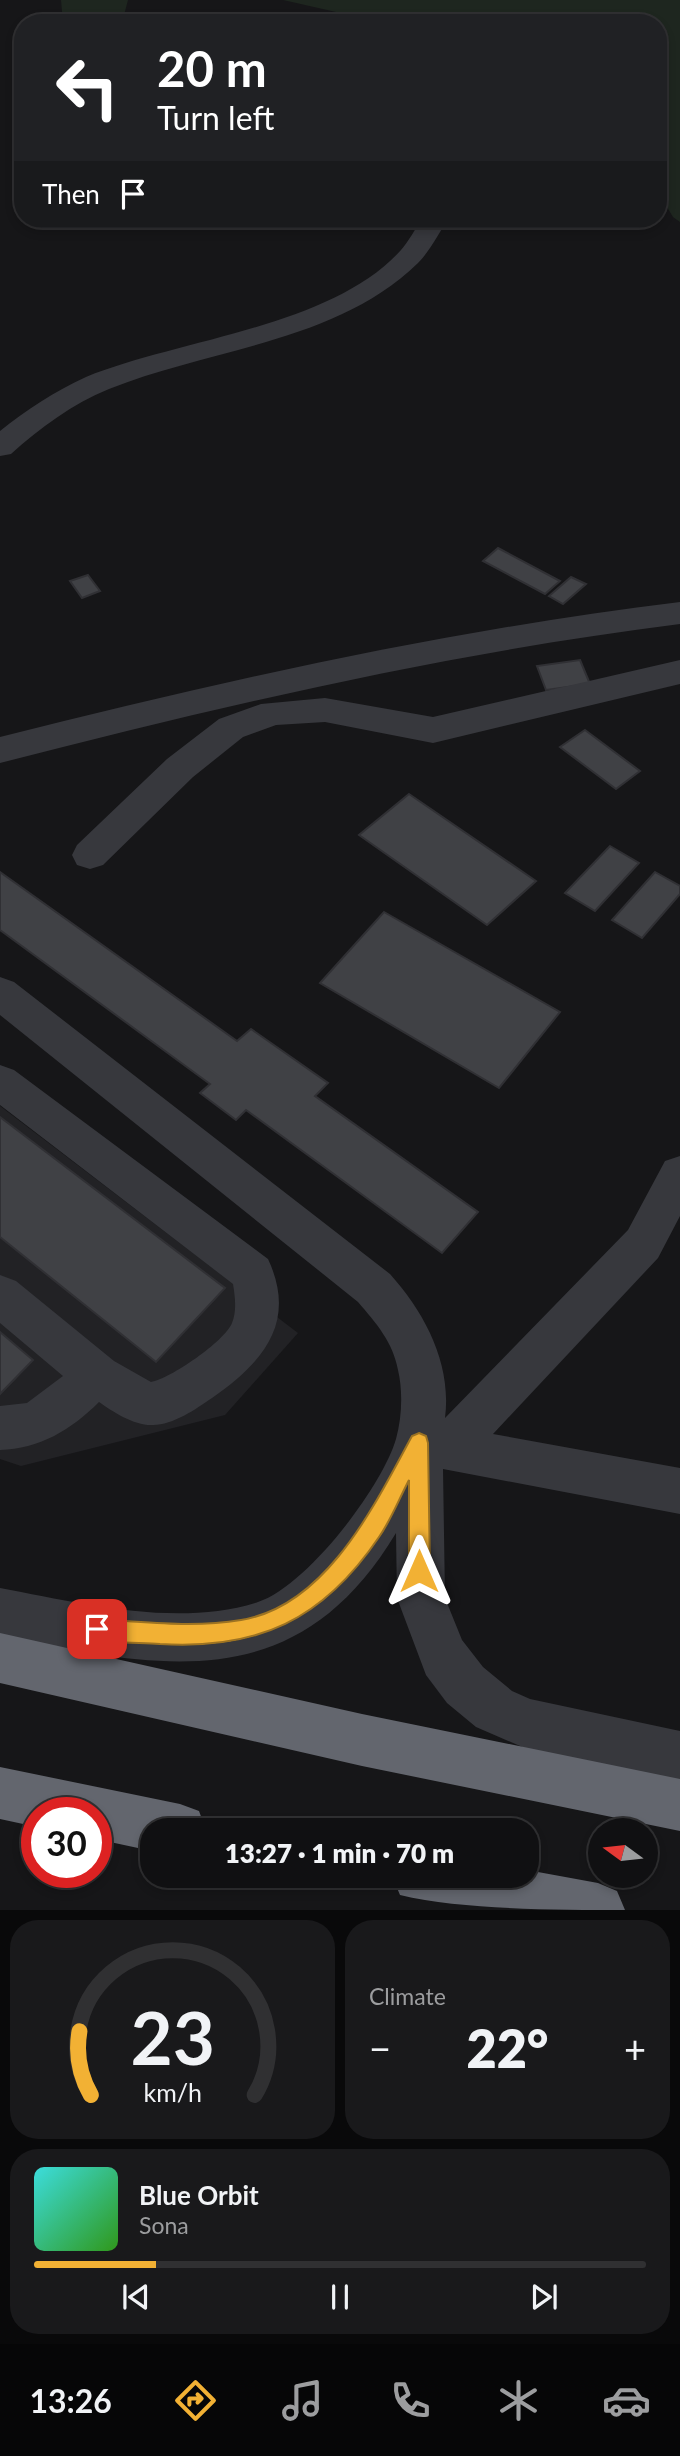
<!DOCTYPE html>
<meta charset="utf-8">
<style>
body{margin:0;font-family:Lato,sans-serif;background:#19191b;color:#f1f3f6;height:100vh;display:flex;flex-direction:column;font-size:26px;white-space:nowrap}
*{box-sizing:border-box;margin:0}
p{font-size:23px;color:#9c9d9f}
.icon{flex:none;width:38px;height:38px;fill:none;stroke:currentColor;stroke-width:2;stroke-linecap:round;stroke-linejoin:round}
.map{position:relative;height:1910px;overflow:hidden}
.sheet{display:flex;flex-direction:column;gap:10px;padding:10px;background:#09090a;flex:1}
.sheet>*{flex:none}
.guide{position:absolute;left:14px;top:14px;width:653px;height:214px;border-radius:28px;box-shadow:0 4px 10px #0003,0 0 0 2px #303032;background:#202124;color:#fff;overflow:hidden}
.needle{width:46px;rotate:285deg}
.buttons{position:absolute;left:588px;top:1818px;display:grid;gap:14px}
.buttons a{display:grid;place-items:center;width:70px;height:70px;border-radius:50%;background:#101012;box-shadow:0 4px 10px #0003,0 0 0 2px #303032;font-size:35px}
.speed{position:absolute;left:21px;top:1797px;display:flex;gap:14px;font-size:35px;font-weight:700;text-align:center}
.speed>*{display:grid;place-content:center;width:91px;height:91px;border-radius:50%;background:#101012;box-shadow:0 4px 10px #0003,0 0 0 2px #303032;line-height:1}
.speed .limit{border:10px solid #d22;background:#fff;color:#111}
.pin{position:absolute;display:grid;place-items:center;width:60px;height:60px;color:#fff;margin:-30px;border-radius:14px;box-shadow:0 4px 10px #0006}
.me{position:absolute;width:77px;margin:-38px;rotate:0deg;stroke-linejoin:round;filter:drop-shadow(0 0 5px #0008)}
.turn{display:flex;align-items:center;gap:24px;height:147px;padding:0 28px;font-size:32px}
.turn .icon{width:91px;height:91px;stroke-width:2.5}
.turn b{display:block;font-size:49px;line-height:60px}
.then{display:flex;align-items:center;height:66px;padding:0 28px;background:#0003;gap:14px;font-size:26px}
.big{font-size:52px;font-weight:800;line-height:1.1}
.sheet .tile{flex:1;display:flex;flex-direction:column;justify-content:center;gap:10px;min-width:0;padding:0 24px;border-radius:28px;background:#19191b}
.sheet .dial{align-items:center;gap:0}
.dial svg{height:182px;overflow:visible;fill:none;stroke:#303032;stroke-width:7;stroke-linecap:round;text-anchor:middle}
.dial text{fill:#f1f3f6;stroke:none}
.song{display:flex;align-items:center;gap:21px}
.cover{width:84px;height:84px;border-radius:10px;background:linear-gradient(135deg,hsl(180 70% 55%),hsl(110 70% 35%))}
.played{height:7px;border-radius:4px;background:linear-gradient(90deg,#f2b134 20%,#303032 20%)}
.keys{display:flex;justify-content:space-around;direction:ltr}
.heat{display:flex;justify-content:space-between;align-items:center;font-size:38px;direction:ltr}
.sheet .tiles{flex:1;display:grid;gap:10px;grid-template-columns:1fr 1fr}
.tile:last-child{grid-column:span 2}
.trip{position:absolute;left:140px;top:1818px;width:399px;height:70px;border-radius:28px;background:#101012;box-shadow:0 4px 10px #0003,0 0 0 2px #303032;font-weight:800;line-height:70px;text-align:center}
.tabs{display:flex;height:112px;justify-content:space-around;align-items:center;background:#060607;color:#9c9d9f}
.tabs .icon{width:49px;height:49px}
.tabs .on{color:#f2b134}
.tabs b{font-size:32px;color:#f1f3f6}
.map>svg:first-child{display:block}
.built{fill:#222225}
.green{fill:#1e261f}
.building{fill:#404145;stroke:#303034;stroke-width:2}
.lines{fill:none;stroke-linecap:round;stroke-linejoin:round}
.minor{fill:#37383d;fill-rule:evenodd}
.highway{fill:#63666e;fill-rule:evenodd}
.route{fill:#f2b134;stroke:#9d7322;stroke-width:2}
</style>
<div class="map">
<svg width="680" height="1910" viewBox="0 0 680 1910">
<rect width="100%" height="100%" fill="#161618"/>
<path class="built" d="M 0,1106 L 298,1333 L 225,1415 L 21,1466 L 0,1459 Z"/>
<path class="green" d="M 61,0 L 128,0 L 122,23 L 63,23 Z
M 283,0 L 680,0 L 680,222 L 673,217 L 658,192 L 658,23 L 426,23 L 367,19 Z"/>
<path class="building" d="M 498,548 L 560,581 L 545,594 L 483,561 Z
M 88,575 L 100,591 L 82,598 L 70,581 Z
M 571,577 L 586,584 L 563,604 L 549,596 Z
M 580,660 L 590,684 L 546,690 L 537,666 Z
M 585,730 L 640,771 L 616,789 L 560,747 Z
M 409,794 L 536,881 L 487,925 L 359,835 Z
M 610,846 L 639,863 L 595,911 L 565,893 Z
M 0,872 L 237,1041 L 251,1029 L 328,1083 L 315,1096 L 478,1212 L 442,1253 L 246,1110 L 236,1120 L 200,1093 L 210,1084 L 0,930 Z
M 655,872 L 680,886 L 680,894 L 642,938 L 612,920 Z
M 384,912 L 560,1012 L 499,1088 L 320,983 Z
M 0,1117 L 225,1288 L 156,1362 L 0,1237 Z
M 0,1332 L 33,1360 L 0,1394 Z"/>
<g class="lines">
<path class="minor" d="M 422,219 L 448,219 C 439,233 430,251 418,263 C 336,343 210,348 109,389 C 72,404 40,428 11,454 L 0,456 L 0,431 C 26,410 55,391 86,377 C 179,339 332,327 401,250 C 409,241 415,229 422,219 Z
M 680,602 L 680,624 C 449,653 225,705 0,763 L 0,737 C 225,680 450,630 680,602 Z
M 680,660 L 680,684 L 433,743 L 325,722 L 276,725 L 243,737 L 193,777 L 103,865 L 90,869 L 77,865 L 72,855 L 77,845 L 167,759 L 219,719 L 261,704 L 325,698 L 433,717 Z
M 0,977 L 14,982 L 390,1274 C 425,1313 452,1364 445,1418 L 628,1230 L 665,1161 L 680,1156 L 680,1216 L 658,1258 L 493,1434 L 680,1468 L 680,1514 L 443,1469 L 445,1598 L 462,1640 L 483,1667 L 512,1691 L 530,1699 L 680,1731 L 680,1783 L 527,1749 L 476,1727 L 447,1703 L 426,1675 L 397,1598 L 396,1533 C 296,1699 164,1667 0,1638 L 0,1588 C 81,1603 177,1628 258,1602 C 307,1586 382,1487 396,1439 C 402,1418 403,1391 398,1370 C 393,1342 376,1323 358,1302 L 0,1015 Z
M 0,1065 L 14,1070 L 268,1259 C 298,1323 262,1363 212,1398 C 196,1409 173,1425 153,1425 C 135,1426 113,1412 99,1402 C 71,1430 39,1449 0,1450 L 0,1406 L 27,1403 L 63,1376 L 0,1323 L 0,1275 L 16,1281 L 114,1361 L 151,1382 C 170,1379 225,1341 232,1323 C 237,1311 235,1296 233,1284 L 0,1105 Z"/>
<path class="highway" d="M 0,1633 L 362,1714 L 680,1779 L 680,1831 L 362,1766 L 0,1683 Z
M 0,1767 L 180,1804 L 199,1811 L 206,1830 L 152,1830 L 152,1851 L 96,1839 L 96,1813 L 37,1813 L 37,1827 L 0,1819 Z
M 527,1870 L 598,1883 L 617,1891 L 625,1910 C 557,1910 463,1910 400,1895 L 392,1876 L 527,1876 Z"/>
</g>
<path class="route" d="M 419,1433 L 426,1436 L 428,1443 L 430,1571 L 427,1578 L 419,1581 L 412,1578 L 409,1571 L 409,1480 C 399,1499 391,1520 379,1537 C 323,1620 258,1650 160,1644 C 138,1642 110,1645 90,1636 L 87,1629 L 90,1622 L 97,1619 C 145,1622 193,1628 241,1620 C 327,1606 375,1504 412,1436 Z"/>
</svg>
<div class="buttons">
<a><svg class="needle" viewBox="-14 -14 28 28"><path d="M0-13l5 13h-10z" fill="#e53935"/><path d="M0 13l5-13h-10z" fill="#9c9d9f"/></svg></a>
</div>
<div class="speed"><div class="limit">30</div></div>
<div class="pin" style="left:97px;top:1629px;background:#d93025"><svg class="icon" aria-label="arrive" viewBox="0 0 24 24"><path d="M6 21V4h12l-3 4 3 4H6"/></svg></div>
<svg class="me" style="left:419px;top:1571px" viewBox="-20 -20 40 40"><path d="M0-17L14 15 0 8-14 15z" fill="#f2b134" stroke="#fff" stroke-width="4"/></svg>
<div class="trip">13:27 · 1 min · 70 m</div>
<div class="guide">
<div class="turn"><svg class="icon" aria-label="left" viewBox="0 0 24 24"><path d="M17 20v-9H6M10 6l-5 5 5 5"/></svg><div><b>20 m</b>Turn left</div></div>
<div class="then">Then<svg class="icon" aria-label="arrive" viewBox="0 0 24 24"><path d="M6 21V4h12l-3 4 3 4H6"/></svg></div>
</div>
</div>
<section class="sheet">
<div class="tiles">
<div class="tile dial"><svg viewBox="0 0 100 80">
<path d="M14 69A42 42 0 1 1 86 69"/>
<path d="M14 69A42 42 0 0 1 9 41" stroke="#f2b134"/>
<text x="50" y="56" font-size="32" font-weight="700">23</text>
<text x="50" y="72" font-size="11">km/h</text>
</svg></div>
<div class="tile"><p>Climate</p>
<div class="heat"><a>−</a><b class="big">22°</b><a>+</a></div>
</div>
<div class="tile">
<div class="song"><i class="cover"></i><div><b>Blue Orbit</b><p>Sona</p></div></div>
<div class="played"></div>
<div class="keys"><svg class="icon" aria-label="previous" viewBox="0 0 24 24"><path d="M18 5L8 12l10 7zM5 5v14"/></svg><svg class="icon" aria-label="pause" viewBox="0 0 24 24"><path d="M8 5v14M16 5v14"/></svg><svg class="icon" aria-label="next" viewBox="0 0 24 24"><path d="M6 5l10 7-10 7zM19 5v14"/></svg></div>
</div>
</div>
</section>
<nav class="tabs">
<b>13:26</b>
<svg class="icon on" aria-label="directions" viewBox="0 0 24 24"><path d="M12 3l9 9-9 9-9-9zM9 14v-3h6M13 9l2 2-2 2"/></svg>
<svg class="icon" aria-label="music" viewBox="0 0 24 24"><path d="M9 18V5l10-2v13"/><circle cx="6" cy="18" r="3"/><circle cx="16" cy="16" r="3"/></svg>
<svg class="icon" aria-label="phone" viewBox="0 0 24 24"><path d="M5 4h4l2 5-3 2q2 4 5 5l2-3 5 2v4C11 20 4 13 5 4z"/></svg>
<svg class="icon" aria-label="climate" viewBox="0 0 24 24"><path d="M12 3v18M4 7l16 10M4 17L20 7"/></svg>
<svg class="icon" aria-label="car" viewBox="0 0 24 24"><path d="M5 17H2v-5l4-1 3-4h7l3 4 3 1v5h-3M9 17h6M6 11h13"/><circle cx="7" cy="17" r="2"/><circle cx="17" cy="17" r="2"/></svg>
</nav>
